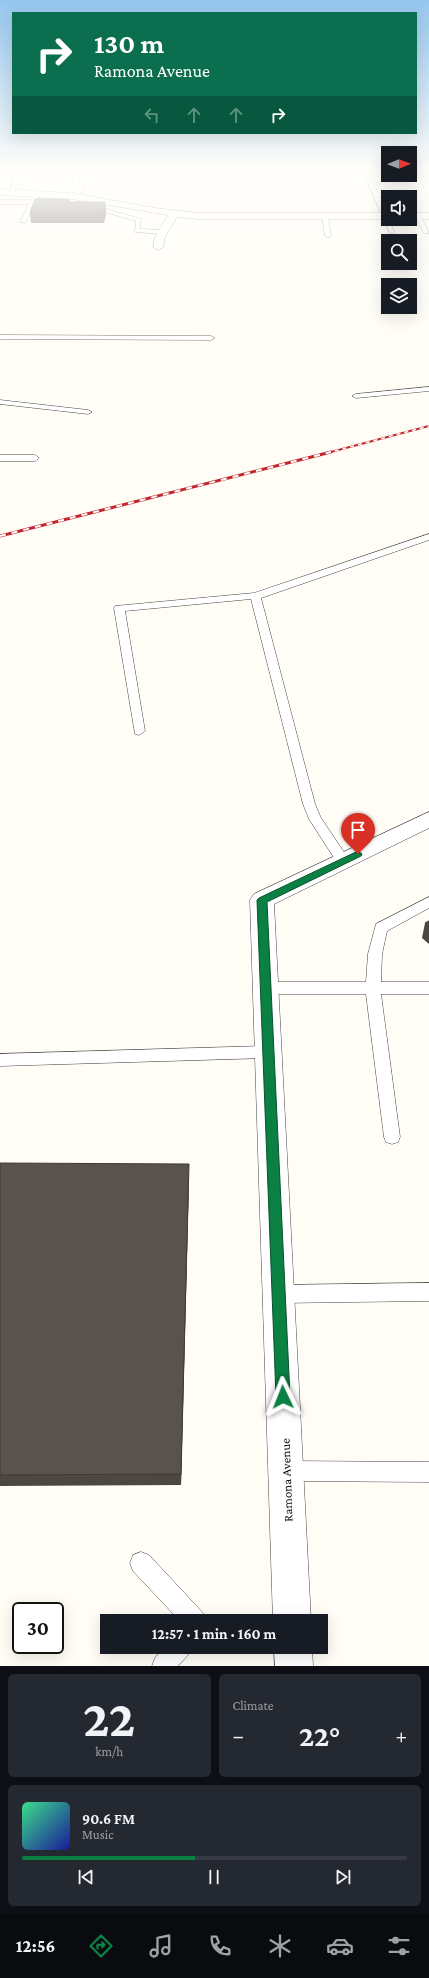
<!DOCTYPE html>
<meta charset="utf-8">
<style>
body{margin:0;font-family:"Crimson Pro",serif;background:#242831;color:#f1f3f6;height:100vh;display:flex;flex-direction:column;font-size:15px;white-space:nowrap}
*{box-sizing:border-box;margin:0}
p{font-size:13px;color:#9ea1a6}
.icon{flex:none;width:22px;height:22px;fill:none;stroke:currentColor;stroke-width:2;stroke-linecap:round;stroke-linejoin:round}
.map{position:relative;height:1666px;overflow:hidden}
.drawer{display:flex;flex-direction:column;gap:8px;padding:8px;background:#0d0f14;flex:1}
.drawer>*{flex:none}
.hud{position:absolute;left:12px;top:12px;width:405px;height:122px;border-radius:0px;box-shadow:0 4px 16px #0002;background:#0b6e4f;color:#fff;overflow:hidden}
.needle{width:26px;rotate:89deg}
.fabs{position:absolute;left:381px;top:146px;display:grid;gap:8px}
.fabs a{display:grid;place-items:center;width:36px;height:36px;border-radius:0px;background:#171b24;box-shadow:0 4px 16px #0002;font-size:20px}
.speed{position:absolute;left:12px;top:1602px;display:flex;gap:8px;font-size:20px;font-weight:700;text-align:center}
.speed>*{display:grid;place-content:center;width:52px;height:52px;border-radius:50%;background:#171b24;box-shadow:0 4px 16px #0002;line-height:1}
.speed .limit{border:2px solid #111;border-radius:6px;background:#fff;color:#111}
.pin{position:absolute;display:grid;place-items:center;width:34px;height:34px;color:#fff;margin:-41px -17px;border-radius:50% 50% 50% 0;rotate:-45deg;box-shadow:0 0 4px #0007}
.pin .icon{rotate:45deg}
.me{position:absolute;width:44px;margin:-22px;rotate:358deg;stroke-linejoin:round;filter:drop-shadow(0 0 3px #0008)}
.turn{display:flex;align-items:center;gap:14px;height:84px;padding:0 16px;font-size:18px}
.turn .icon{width:52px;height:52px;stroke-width:2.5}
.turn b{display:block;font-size:28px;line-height:34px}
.lanes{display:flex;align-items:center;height:38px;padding:0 16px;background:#0003;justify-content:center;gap:20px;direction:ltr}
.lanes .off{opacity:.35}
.big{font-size:30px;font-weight:700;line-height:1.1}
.drawer .card{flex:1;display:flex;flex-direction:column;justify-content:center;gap:6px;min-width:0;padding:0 14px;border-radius:6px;background:#242831}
.drawer .dial{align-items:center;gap:0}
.dial b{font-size:52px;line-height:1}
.song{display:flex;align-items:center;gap:12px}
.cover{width:48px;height:48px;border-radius:6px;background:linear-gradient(135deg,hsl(150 70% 55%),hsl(240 70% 35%))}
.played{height:4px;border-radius:2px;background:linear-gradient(90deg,#0b8043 45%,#363941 45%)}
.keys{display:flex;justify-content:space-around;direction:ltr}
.heat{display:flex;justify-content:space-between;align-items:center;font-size:22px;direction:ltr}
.drawer .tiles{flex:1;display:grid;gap:8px;grid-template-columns:1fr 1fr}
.card:last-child{grid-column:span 2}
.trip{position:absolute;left:100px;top:1614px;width:228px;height:40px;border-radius:0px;background:#171b24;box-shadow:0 4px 16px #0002;font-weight:700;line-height:40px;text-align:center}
.dock{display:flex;height:64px;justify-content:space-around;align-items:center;background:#090b0e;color:#9ea1a6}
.dock .icon{width:28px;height:28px}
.dock .current{color:#0b8043}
.dock b{font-size:18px;color:#f1f3f6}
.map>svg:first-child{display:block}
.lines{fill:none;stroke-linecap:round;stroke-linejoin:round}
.service-casing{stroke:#444;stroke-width:1}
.minor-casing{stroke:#444;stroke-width:1}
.service{fill:#fff;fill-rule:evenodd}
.minor{fill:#fff;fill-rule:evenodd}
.rail-far1-casing{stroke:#c4262e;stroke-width:2}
.rail-casing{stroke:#c4262e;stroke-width:3}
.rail-far1{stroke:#fff;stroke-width:1.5;stroke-dasharray:4;stroke-linecap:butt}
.rail{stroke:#fff;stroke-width:2;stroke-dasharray:6;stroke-linecap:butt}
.wall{fill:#4d4742}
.shaded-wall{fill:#3f3936}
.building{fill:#5a524d;stroke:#3f3936}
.route{fill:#0b8043;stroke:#07532c}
.labels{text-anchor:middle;stroke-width:4;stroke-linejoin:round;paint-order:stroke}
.near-street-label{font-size:13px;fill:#111;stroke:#fff}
</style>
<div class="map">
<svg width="429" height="1666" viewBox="0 0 429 1666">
<rect width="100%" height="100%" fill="#fffdf5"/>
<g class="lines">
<defs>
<path id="service" d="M 17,170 L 23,170 L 14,192 L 9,193 Z
M 82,170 L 88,170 L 84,191 L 74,197 L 70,197 L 70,195 L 78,190 Z
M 362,170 L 368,170 L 378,193 L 408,193 L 411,195 L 408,197 L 380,197 L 395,234 L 390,233 Z
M 36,193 L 39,195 L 36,201 L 54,204 L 51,206 L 35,204 L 25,223 L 20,222 L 29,204 L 0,204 L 0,200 L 31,200 Z
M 410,202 L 415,203 L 416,204 L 410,206 Z
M 89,204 L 141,219 L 140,229 L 163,230 L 166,232 L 163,234 L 135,232 L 136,221 L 87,207 Z
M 325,214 L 328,216 L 331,236 L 328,238 L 325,236 L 322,216 Z
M 418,214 L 421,216 L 429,234 L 424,233 L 415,216 Z
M 0,335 L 211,336 L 215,338 L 211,340 L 0,339 Z
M 429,387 L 429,391 L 356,398 L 352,396 L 356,394 Z
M 0,400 L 88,410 L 92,412 L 88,414 L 0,404 Z
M 0,455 L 35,455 L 39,458 L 35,461 L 0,461 Z
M 429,534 L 429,540 L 261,598 L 315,804 L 321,818 L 350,861 L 348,864 L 338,864 L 309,819 L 303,804 L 251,599 L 125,611 L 145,731 L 139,735 L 135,734 L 114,608 L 115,606 L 254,593 Z
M 429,897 L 429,908 L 387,931 L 382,954 L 381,982 L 429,982 L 429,994 L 381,994 L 400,1137 L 398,1142 L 392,1144 L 386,1142 L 384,1137 L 366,994 L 266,994 L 261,992 L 259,988 L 261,984 L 266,982 L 366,982 L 368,954 L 376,924 Z
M 268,1046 L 274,1048 L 276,1052 L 274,1056 L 268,1058 L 0,1066 L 0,1054 Z
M 429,1283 L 429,1301 L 278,1303 L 271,1300 L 269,1294 L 271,1288 L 278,1285 Z
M 286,1461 L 429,1462 L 429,1482 L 286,1481 L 279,1478 L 276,1471 L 279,1464 Z
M 141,1552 L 149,1555 L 203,1613 L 206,1621 L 180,1621 L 133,1571 L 130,1563 L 133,1555 Z
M 165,1647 L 191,1647 L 188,1655 L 178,1666 L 152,1666 L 155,1658 Z"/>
<path id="minor" d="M 0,189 L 72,193 L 155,208 L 198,213 L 388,213 L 388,219 L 198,219 L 177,217 L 165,237 L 163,247 L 158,250 L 153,247 L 155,237 L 168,215 L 72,199 L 0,195 Z
M 410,213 L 429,213 L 429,219 L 410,219 Z
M 429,812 L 429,828 L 274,904 L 311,1621 L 273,1621 L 250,900 L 254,894 Z
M 274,1647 L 312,1647 L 313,1666 L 275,1666 Z"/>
</defs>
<use href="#service" class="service-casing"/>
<use href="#minor" class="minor-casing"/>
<use href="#service" class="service"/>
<use href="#minor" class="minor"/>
<defs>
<path id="rail-far1" d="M 327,453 L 429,426"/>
<path id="rail" d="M 0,536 L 331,452"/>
</defs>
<use href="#rail-far1" class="rail-far1-casing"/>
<use href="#rail" class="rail-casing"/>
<use href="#rail-far1" class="rail-far1"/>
<use href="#rail" class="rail"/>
</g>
<path class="wall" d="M 70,202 L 105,202 L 106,213 L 104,223 L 31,223 L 30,212 Z
M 429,921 L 429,944 L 422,938 L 425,923 Z
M 0,1163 L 189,1178 L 181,1485 L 0,1486 Z"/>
<path class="shaded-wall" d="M 105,202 L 106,213 L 104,223 L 103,212 Z
M 189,1164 L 189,1178 L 181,1485 L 181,1474 Z"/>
<path class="building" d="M 35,199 L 69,199 L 69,202 L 105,202 L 103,212 L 30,212 Z
M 429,921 L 429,927 L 425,923 Z
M 0,1163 L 189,1164 L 181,1474 L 0,1475 Z"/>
<linearGradient id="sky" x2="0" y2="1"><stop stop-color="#95c6ee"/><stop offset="0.42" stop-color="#fffefa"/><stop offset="1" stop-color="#fffefa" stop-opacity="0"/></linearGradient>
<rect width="429" height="403" fill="url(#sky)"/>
<path class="route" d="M 358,851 L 362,854 L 361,856 L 267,902 L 290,1397 L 288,1402 L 283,1404 L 278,1402 L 276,1397 L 257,900 L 259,898 Z"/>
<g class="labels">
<g class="near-street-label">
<text transform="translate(286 1480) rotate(-92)" y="5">Ramona Avenue</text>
</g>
</g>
</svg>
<div class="fabs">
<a><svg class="needle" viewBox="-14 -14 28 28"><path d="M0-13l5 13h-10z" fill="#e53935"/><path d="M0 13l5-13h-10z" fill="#9ea1a6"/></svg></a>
<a><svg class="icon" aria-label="sound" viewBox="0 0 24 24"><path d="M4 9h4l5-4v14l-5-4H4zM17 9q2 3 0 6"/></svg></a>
<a><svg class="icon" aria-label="search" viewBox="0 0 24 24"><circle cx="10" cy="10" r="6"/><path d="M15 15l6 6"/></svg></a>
<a><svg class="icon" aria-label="layers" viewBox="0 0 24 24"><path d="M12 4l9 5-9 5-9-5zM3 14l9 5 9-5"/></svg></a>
</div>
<div class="speed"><div class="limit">30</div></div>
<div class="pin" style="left:358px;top:854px;background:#d93025"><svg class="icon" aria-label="arrive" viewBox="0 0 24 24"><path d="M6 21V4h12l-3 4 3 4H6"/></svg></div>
<svg class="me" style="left:283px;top:1397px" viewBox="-20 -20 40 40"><path d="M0-17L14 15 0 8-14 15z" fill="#0b8043" stroke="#fff" stroke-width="4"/></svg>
<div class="trip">12:57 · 1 min · 160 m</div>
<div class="hud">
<div class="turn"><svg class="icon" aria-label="right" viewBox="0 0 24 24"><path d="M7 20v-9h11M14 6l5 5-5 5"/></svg><div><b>130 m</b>Ramona Avenue</div></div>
<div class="lanes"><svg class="icon off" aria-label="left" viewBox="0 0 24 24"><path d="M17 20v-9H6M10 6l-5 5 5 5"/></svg><svg class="icon off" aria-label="ahead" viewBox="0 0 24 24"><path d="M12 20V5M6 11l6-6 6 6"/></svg><svg class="icon off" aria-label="ahead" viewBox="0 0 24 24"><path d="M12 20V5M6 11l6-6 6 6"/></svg><svg class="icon" aria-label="right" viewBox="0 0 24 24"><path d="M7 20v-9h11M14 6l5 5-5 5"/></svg></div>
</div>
</div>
<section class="drawer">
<div class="tiles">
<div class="card dial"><b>22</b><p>km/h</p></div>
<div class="card"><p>Climate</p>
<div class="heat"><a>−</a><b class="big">22°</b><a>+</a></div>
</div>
<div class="card">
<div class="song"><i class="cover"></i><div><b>90.6 FM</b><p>Music</p></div></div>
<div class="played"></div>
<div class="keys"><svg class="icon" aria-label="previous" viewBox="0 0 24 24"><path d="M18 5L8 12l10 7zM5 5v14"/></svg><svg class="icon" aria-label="pause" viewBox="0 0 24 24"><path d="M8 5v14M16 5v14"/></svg><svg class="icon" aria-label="next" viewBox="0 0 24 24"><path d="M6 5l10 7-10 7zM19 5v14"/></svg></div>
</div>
</div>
</section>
<nav class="dock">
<b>12:56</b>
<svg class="icon current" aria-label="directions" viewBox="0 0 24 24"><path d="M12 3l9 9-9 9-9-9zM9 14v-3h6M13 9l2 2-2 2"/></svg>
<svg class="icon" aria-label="music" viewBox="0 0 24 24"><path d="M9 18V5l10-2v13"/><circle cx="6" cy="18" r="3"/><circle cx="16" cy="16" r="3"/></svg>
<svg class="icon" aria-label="phone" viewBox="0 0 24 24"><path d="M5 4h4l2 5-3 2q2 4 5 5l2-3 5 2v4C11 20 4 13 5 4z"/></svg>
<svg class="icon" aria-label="climate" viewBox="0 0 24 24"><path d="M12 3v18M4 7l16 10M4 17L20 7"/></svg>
<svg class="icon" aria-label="car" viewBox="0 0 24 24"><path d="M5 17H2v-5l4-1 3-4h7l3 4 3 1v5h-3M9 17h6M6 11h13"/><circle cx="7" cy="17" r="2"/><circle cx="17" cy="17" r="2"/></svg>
<svg class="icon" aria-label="filters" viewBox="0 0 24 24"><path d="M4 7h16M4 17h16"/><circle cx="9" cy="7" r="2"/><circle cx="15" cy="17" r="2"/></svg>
</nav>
